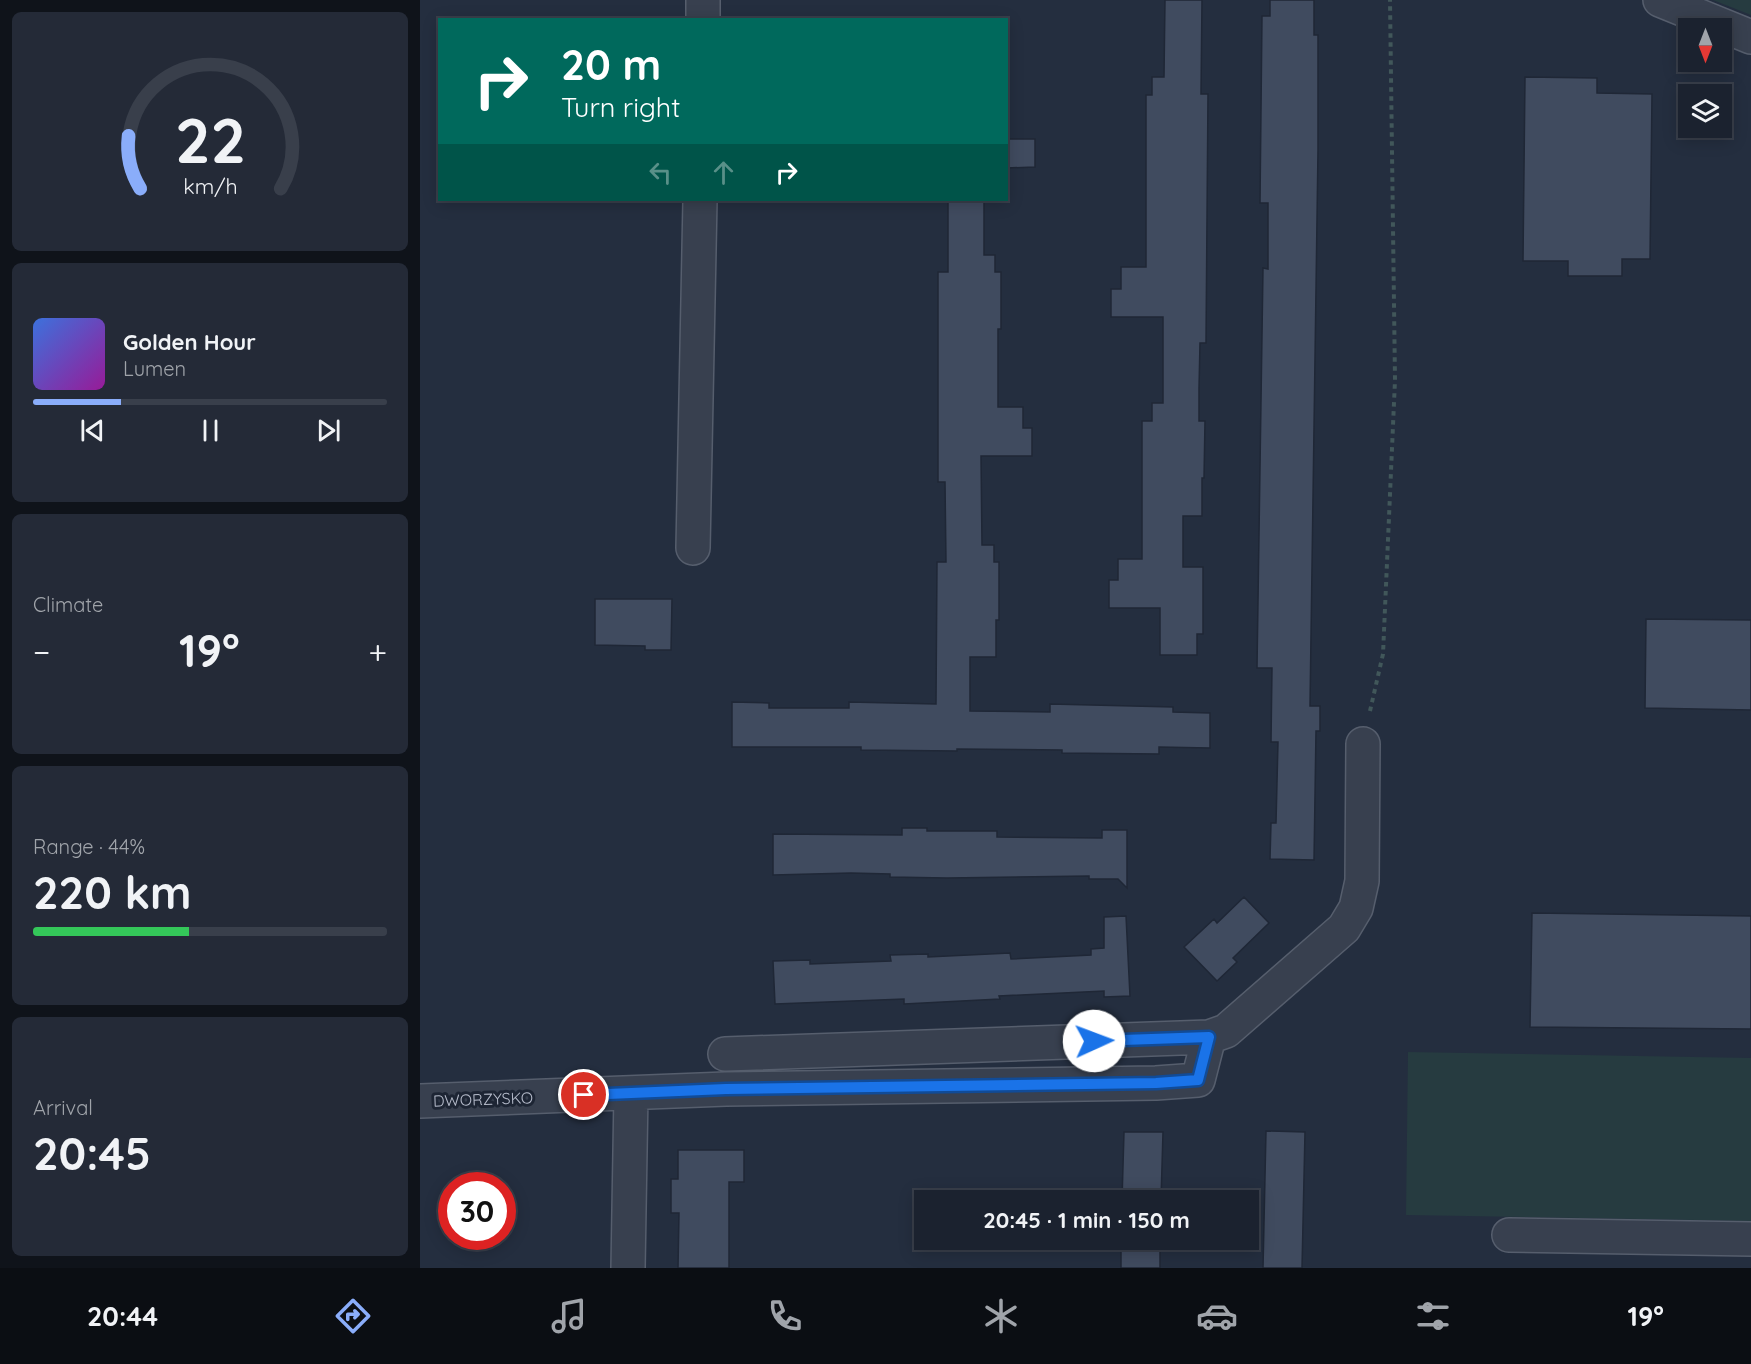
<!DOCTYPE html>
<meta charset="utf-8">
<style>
body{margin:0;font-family:Quicksand,sans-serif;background:#242a37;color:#f1f3f6;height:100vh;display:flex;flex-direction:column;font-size:22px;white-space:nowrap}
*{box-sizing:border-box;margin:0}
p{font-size:20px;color:#a0a4aa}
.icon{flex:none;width:33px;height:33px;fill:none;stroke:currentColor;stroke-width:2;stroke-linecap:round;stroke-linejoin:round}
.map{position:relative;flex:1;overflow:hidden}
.drawer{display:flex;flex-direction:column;gap:12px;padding:12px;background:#0f131a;width:420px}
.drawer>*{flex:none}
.guide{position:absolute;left:18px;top:18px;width:570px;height:183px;border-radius:0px;box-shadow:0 3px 15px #0003,0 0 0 2px #393f4b;background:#00695c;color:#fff;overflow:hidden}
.needle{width:39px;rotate:180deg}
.controls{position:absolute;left:1258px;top:18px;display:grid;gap:12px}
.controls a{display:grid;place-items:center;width:54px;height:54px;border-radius:0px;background:#1b222f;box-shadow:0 3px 15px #0003,0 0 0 2px #393f4b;font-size:30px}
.speed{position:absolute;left:18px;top:1172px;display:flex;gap:12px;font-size:30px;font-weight:700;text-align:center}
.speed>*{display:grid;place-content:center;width:78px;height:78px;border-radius:50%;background:#1b222f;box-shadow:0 3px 15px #0003,0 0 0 2px #393f4b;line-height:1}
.speed .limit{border:9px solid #d22;background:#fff;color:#111}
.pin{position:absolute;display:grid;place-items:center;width:51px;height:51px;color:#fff;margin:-26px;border:3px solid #fff;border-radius:50%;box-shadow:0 2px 6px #0007}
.me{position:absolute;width:66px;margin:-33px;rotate:88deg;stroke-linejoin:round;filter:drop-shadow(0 0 4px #0008)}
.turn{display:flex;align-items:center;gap:21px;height:126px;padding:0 24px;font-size:27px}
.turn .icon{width:78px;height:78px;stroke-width:2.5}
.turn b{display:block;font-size:42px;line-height:51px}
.lanes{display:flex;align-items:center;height:57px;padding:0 24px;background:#0003;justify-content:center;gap:30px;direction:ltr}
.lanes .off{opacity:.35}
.big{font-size:45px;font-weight:700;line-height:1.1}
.drawer .widget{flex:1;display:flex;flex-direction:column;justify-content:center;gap:9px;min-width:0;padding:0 21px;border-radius:9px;background:#242a37}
.drawer .dial{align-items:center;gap:0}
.dial svg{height:156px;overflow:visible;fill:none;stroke:#393f4b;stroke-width:7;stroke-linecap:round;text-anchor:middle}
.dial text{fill:#f1f3f6;stroke:none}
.song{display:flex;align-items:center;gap:18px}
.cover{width:72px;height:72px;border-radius:9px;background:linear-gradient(135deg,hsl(220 70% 55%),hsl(300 70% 35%))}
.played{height:6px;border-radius:3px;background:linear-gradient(90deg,#8aadfa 25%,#393f4b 25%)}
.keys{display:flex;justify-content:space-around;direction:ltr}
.heat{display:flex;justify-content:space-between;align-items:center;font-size:33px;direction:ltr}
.charge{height:9px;border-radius:4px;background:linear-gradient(90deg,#34c759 44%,#393f4b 0)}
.trip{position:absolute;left:494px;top:1190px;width:345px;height:60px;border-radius:0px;background:#1b222f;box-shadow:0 3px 15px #0003,0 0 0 2px #393f4b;font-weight:700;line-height:60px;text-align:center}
.tab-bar{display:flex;height:96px;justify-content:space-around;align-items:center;background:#0b0e13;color:#a0a4aa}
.tab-bar .icon{width:42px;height:42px}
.tab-bar .selected{color:#8aadfa}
.tab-bar b{font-size:27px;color:#f1f3f6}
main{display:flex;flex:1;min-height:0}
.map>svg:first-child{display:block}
.green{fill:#263b40}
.building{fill:#404b5f;stroke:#1f2736;stroke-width:1.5}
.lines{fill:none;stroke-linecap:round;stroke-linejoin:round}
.minor-casing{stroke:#565e6d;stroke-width:36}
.path{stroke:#41575a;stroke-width:4;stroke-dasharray:4.5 4.5;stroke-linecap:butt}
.minor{stroke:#38404f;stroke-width:33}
.route-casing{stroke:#114b97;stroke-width:15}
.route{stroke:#1a73e8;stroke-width:10}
.labels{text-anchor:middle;stroke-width:6;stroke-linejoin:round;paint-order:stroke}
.street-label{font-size:16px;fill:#b5bbca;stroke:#1d2534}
</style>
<main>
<section class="drawer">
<div class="widget dial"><svg viewBox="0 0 100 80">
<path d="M14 69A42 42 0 1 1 86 69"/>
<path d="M14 69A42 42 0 0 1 8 42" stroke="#8aadfa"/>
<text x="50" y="56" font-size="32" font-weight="700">22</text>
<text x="50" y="72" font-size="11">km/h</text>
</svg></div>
<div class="widget">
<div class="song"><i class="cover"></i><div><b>Golden Hour</b><p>Lumen</p></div></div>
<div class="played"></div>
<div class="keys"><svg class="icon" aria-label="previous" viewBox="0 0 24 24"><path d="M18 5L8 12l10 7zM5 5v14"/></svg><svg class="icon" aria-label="pause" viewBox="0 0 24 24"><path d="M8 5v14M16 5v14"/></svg><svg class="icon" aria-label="next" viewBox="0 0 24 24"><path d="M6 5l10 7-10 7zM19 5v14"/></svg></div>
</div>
<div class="widget"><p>Climate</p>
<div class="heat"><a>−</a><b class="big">19°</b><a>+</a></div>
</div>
<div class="widget"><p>Range · 44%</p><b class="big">220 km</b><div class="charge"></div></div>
<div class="widget"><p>Arrival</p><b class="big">20:45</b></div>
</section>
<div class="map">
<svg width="1331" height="1268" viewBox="0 0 1331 1268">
<rect width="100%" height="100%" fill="#242e3f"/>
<path class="green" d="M 1293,0 L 1331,0 L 1331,15 Z
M 988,1052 L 1331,1058 L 1331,1221 L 986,1215 Z"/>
<path class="building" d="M 745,0 L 782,0 L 781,94 L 788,94 L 786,343 L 780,343 L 779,388 L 779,421 L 785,421 L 784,478 L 782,478 L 782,516 L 763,516 L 763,567 L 783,567 L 783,634 L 777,634 L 777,655 L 740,655 L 740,608 L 689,608 L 689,580 L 698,580 L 698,559 L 722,559 L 722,421 L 732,421 L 732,403 L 743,403 L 743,317 L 691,317 L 691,289 L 701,289 L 701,267 L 726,267 L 726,95 L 732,95 L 732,77 L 744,77 Z
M 850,0 L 894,0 L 894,35 L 898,35 L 898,150 L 890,706 L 900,706 L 900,731 L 896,731 L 894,860 L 850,859 L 851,823 L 856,823 L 858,742 L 851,742 L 852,668 L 837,668 L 843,268 L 848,269 L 848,203 L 840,203 L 842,16 L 850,16 Z
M 1105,77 L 1177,78 L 1177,93 L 1232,94 L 1230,259 L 1202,259 L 1202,276 L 1148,276 L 1148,261 L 1103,261 Z
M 586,139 L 615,139 L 615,167 L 586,168 Z
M 528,200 L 564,200 L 564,255 L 575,255 L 575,272 L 581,272 L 581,329 L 578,329 L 578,407 L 603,407 L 603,428 L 612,428 L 612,456 L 561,456 L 562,545 L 574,545 L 574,562 L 579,562 L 579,620 L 576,620 L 576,657 L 550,657 L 550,711 L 630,712 L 630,704 L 753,707 L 753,712 L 790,713 L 790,748 L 739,747 L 739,754 L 642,753 L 642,750 L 537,749 L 537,751 L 441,750 L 441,747 L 312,747 L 312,702 L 349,703 L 349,708 L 429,708 L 429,702 L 516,704 L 517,562 L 526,562 L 525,482 L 518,482 L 518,272 L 528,272 Z
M 175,599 L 252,599 L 251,650 L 225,650 L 225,646 L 175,645 Z
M 1226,619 L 1331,620 L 1331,710 L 1225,708 Z
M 482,828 L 507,828 L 507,831 L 577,831 L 577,837 L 682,838 L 682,830 L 707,830 L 707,888 L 698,879 L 669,879 L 669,876 L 527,878 L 470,877 L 470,874 L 431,873 L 353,875 L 353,834 L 482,835 Z
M 824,897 L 849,923 L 813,958 L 817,962 L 797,981 L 764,947 L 794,919 L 797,923 Z
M 1112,913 L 1331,916 L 1331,1029 L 1110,1027 Z
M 706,916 L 710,996 L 684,997 L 684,991 L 579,996 L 580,999 L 484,1004 L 484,999 L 355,1004 L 353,961 L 390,960 L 390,964 L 471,961 L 470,955 L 508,954 L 508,957 L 590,953 L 591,959 L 671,955 L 671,949 L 684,948 L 684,917 Z
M 846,1131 L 885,1132 L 882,1268 L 843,1268 Z
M 704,1132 L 743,1132 L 741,1200 L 702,1200 Z
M 258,1150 L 324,1150 L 324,1182 L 309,1182 L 309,1268 L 258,1268 L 259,1213 L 251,1213 L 251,1179 L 258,1179 Z
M 701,1239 L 740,1239 L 740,1268 L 701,1268 Z"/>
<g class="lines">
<defs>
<path id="minor" d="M 1240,0 L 1331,37
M 283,20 L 283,0
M 273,548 L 280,200
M 305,1054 L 789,1037 L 806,1031 L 924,928 L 936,908 L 942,881 L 943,744
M 0,1101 L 306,1089 L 736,1083 L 778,1080 L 789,1037
M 1089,1235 L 1331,1239
M 208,1268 L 211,1093"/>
</defs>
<use href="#minor" class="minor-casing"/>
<path class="path" d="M 950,711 L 963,654 L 975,380 L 970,0"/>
<use href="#minor" class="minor"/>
</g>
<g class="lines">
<defs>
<path id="route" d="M 164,1095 L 306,1089 L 736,1083 L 778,1080 L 789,1037 L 674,1041"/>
</defs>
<use href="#route" class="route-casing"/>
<use href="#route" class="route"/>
</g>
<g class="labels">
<g class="street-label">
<text transform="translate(63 1099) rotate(-2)" y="6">DWORZYSKO</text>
</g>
</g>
</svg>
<div class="controls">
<a><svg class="needle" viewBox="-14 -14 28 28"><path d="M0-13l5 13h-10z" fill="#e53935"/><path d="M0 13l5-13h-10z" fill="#a0a4aa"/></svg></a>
<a><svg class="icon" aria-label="layers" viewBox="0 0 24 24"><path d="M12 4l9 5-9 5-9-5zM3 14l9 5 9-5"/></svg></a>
</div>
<div class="speed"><div class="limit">30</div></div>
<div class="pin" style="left:164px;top:1095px;background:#d93025"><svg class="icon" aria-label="arrive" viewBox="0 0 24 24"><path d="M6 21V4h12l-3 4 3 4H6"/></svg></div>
<svg class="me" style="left:674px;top:1041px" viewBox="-20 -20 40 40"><circle r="19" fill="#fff"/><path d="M0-13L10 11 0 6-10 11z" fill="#1a73e8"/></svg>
<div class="trip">20:45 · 1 min · 150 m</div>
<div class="guide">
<div class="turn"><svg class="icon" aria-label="right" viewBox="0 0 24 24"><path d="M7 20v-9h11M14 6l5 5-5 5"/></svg><div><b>20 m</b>Turn right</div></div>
<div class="lanes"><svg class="icon off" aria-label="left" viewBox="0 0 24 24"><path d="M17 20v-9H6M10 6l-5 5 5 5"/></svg><svg class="icon off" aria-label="ahead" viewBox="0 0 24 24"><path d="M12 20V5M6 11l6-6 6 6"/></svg><svg class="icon" aria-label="right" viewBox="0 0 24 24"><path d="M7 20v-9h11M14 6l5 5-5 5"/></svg></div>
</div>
</div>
</main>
<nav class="tab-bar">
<b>20:44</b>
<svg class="icon selected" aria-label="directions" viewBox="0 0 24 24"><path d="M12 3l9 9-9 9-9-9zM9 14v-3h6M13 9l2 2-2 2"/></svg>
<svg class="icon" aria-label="music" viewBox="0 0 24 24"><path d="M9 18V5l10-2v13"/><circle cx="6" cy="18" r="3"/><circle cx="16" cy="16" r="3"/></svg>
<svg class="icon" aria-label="phone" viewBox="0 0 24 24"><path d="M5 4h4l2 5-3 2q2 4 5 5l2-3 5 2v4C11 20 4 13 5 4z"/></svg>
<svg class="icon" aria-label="climate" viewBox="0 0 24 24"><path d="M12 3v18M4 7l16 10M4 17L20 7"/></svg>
<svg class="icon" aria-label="car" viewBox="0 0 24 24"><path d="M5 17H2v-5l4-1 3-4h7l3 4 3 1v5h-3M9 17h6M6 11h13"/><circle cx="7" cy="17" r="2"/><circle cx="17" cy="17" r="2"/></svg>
<svg class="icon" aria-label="filters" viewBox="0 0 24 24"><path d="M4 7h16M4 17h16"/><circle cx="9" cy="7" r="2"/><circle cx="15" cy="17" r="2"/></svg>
<b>19°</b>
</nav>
